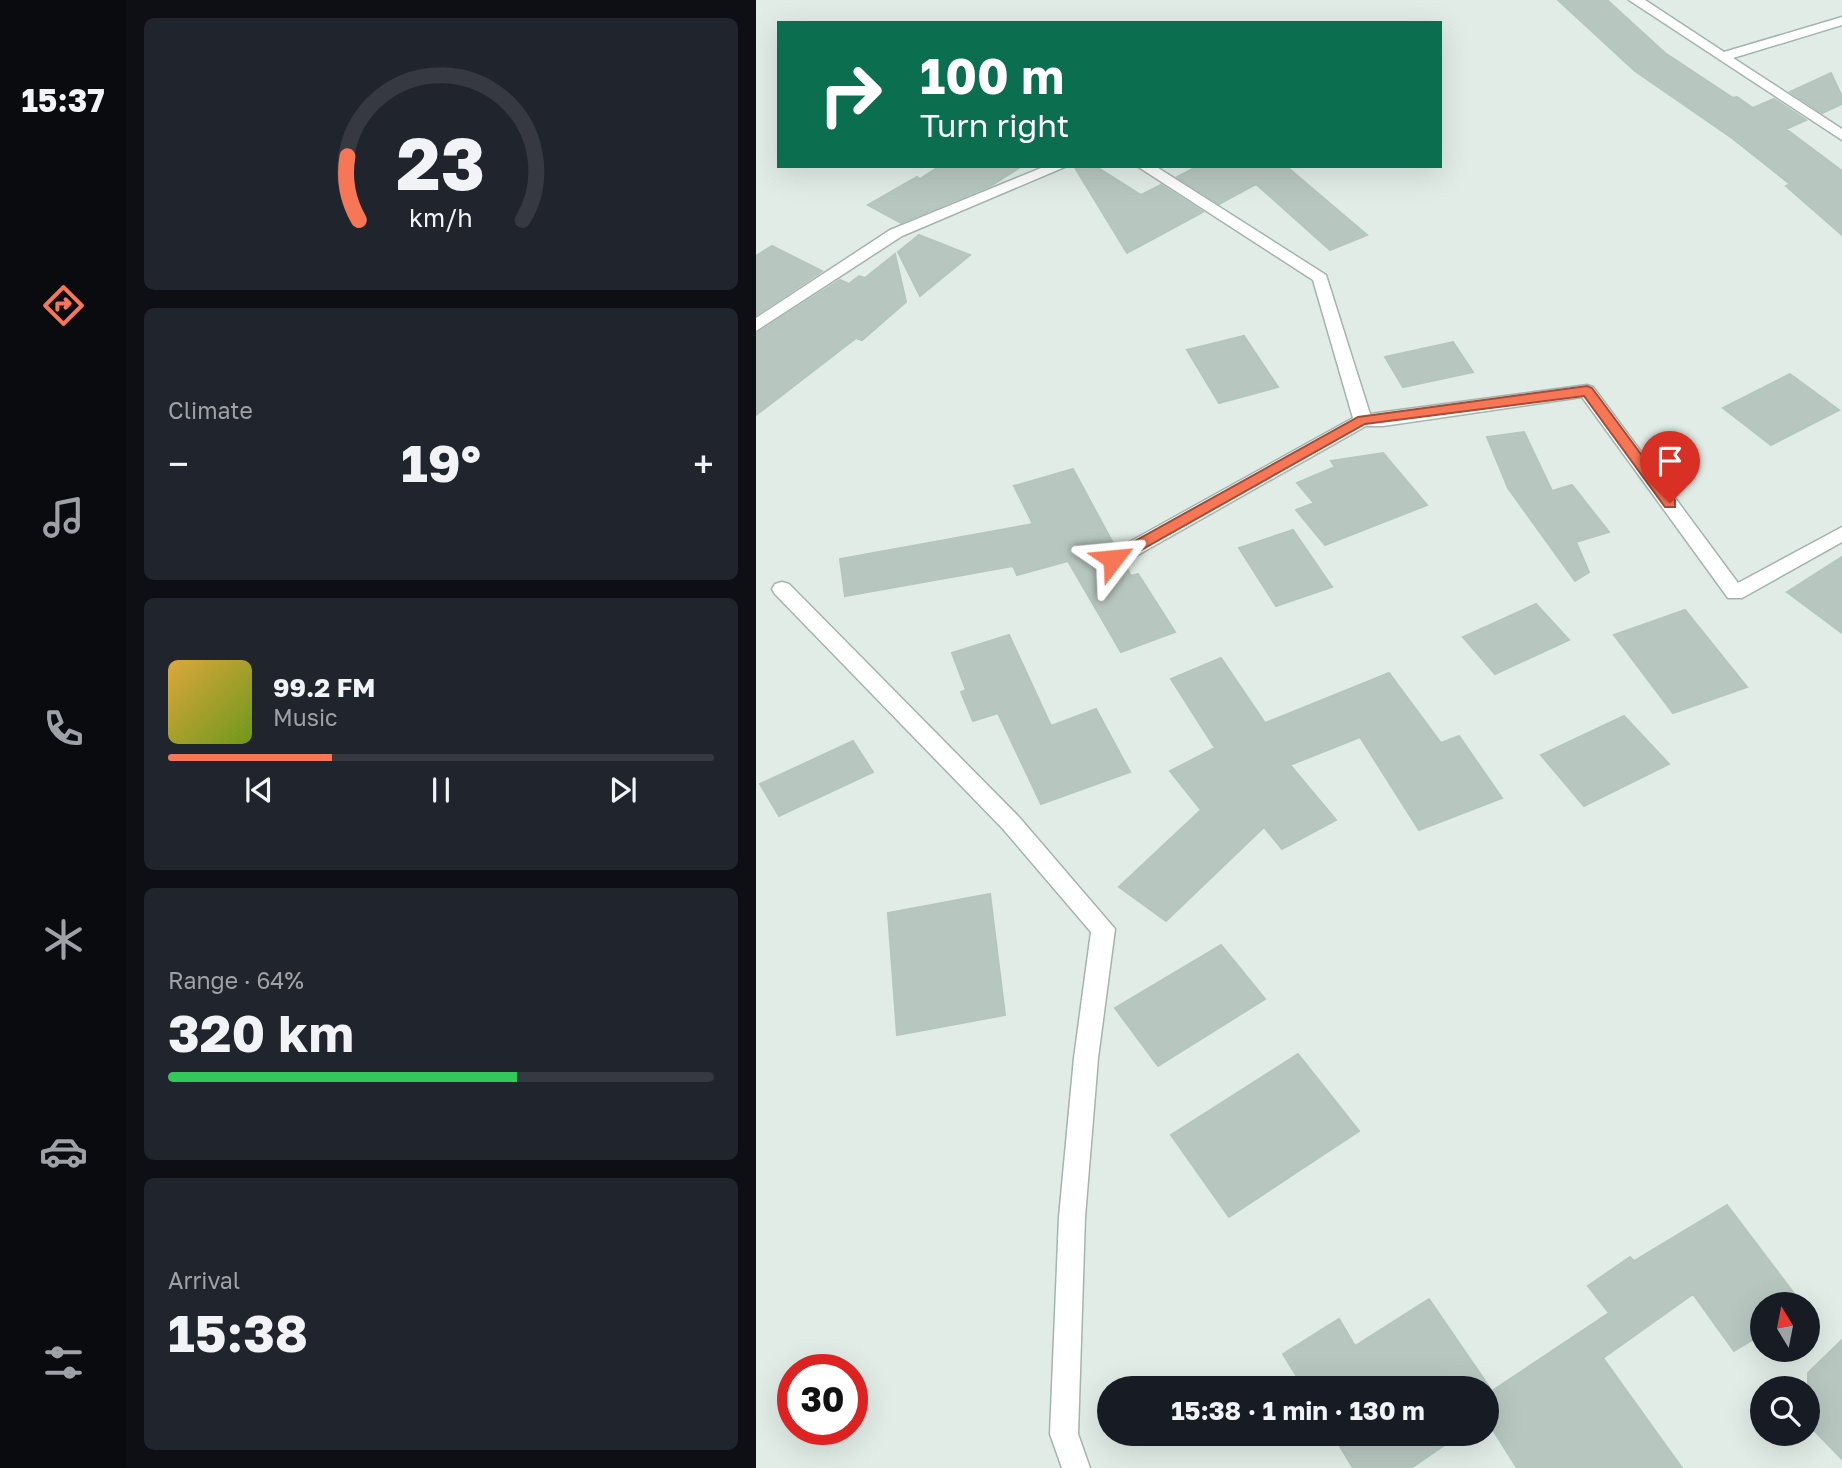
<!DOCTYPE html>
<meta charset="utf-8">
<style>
body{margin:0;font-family:"Golos Text",sans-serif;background:#20242c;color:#f1f3f6;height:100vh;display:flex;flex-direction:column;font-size:26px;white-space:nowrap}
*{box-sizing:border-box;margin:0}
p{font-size:23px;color:#9ea1a6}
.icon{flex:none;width:38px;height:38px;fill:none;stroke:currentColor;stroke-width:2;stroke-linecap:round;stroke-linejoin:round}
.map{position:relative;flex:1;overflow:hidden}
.side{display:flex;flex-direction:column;gap:18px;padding:18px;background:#0d0f14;width:630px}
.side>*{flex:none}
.guide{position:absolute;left:21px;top:21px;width:665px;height:147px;border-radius:0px;box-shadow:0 7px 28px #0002;background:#0b6e4f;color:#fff;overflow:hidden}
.needle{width:46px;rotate:350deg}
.controls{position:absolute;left:994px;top:1292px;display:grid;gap:14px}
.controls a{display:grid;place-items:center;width:70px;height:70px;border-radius:50%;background:#171b24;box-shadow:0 7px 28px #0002;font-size:35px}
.speed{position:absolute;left:21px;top:1354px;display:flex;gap:14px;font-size:35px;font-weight:700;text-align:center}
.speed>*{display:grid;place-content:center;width:91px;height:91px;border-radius:50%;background:#171b24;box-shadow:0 7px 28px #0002;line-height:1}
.speed .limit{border:10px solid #d22;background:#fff;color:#111}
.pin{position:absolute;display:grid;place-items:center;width:60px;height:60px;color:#fff;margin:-72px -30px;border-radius:50% 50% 50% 0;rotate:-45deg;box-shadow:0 0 7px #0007}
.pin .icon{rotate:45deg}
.me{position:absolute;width:77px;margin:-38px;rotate:61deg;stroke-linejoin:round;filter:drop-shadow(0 0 5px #0008)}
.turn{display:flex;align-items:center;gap:24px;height:147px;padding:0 28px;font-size:32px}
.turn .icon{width:91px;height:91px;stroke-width:2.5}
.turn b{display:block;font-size:49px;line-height:60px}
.big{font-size:52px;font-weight:700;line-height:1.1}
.side .card{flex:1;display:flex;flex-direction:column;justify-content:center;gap:10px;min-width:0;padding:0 24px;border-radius:10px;background:#20242c}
.side .dial{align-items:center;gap:0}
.dial svg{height:182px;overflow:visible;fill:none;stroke:#363941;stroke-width:7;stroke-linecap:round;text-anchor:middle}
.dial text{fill:#f1f3f6;stroke:none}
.song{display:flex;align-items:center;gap:21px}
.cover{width:84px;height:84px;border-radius:10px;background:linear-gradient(135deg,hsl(40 70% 55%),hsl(80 70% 35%))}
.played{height:7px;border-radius:4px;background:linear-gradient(90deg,#f77655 30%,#363941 30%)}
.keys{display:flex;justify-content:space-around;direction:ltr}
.heat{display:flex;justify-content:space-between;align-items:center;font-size:38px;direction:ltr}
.charge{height:10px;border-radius:5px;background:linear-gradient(90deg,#34c759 64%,#363941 0)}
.trip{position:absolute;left:341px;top:1376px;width:402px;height:70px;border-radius:35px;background:#171b24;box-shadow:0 7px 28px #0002;font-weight:700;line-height:70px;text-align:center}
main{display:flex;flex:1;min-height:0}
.tab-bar{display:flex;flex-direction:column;width:126px;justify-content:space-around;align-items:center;background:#090b0e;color:#9ea1a6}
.tab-bar .icon{width:49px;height:49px}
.tab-bar .on{color:#f77655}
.tab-bar b{font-size:32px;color:#f1f3f6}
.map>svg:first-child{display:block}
.building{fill:#b7c7c0;stroke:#b4c6be;stroke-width:2}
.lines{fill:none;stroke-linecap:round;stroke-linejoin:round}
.street-casing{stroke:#a4b4ae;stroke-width:3}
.street{fill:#fff;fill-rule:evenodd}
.route{fill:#f77655;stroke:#a14d37;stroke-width:2}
</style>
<main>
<nav class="tab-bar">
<b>15:37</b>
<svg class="icon on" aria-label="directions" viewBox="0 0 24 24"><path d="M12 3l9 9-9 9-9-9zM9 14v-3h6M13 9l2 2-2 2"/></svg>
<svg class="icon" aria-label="music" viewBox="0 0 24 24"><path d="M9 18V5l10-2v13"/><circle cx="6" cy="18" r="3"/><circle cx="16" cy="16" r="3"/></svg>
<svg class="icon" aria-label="phone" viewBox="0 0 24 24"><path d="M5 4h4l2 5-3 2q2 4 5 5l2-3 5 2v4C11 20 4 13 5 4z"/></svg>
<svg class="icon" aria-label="climate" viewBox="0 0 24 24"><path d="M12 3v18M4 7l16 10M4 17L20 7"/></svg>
<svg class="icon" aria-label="car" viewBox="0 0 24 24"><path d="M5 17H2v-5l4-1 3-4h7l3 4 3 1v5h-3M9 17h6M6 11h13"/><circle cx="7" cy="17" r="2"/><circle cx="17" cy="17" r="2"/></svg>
<svg class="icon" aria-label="filters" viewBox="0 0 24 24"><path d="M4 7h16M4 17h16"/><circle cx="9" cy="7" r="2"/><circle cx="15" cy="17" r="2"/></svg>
</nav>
<section class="side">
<div class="card dial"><svg viewBox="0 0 100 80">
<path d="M14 69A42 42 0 1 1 86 69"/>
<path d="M14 69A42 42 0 0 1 9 41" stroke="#f77655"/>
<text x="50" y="56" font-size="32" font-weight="700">23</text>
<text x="50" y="72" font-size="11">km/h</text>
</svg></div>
<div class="card"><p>Climate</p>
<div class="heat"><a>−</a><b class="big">19°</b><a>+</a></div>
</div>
<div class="card">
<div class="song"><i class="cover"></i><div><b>99.2 FM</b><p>Music</p></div></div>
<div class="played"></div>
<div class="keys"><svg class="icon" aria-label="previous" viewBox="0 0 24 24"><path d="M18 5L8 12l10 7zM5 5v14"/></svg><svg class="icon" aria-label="pause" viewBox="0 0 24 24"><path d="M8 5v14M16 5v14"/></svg><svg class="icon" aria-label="next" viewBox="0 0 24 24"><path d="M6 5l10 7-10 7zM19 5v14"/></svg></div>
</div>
<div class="card"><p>Range · 64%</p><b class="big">320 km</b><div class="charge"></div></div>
<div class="card"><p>Arrival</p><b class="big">15:38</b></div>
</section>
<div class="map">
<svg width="1086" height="1468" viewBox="0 0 1086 1468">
<rect width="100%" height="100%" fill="#e1ece7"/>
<path class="building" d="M 802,0 L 851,0 L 909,53 L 977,98 L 981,97 L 997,108 L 1018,99 L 1050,120 L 1030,129 L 1086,171 L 1086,235 L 1030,186 L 1034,184 L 976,138 L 879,71 Z
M 1075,73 L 1086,97 L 1086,104 L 1066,113 L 1034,92 Z
M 184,166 L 266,166 L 236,185 L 145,223 L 112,205 L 161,177 L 164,179 Z
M 318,166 L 339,166 L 385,195 L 405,185 L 447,212 L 371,253 Z
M 442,166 L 534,166 L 531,167 L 611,235 L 574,250 L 500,184 L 463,204 L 421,177 Z
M 163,235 L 214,255 L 164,296 L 142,252 Z
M 16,246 L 66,271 L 0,315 L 0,256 Z
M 139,254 L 150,302 L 106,340 L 100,338 L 0,415 L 0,334 L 84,280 L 93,284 L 103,276 L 109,278 Z
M 488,336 L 522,387 L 463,403 L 431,350 Z
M 697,342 L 717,372 L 647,387 L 629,357 Z
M 1034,374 L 1083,410 L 1015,445 L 967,408 Z
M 768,432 L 796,491 L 816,485 L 853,532 L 820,542 L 833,572 L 819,581 L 752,488 L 731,437 Z
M 627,453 L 671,505 L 569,545 L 540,510 L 558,503 L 541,483 L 579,467 L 575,461 Z
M 317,469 L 359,547 L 348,554 L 345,559 L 348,566 L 364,568 L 369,565 L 375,576 L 382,574 L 419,632 L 365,652 L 312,561 L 261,575 L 257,566 L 89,596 L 84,559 L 277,524 L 258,486 Z
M 537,530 L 576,587 L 520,606 L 483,548 Z
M 1086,557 L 1086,633 L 1031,592 Z
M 780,604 L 813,640 L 739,674 L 707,637 Z
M 929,610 L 991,687 L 917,713 L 858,635 Z
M 253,635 L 295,726 L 340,709 L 374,772 L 285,804 L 242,713 L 217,721 L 205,692 L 210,690 L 196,653 Z
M 465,658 L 509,723 L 633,673 L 685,743 L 703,736 L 746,798 L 663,830 L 604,737 L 534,765 L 580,820 L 526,849 L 508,827 L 410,921 L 363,887 L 445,810 L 414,771 L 459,748 L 415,679 Z
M 868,716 L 913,764 L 828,806 L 785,755 Z
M 97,741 L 117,772 L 23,816 L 4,784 Z
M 234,894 L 249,1015 L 141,1035 L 132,913 Z
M 465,945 L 509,999 L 402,1066 L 359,1008 Z
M 542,1054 L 603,1131 L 473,1217 L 415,1135 Z
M 971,1205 L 1046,1304 L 1006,1304 L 1006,1334 L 978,1351 L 937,1294 L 847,1358 L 926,1468 L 761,1468 L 732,1422 L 732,1388 L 548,1388 L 527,1354 L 583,1319 L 599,1346 L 673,1299 L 736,1391 L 853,1313 L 832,1286 L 874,1257 L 878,1261 Z
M 1086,1340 L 1086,1459 L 1052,1424 L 1052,1373 Z
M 576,1433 L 706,1433 L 655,1468 L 597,1468 Z"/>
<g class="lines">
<defs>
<path id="street" d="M 873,0 L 889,0 L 968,52 L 1086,17 L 1086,25 L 977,58 L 1086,129 L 1086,140 Z
M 290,166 L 311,166 L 146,236 L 0,331 L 0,318 L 134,230 Z
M 381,166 L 399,166 L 570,275 L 614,414 L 831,385 L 837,387 L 982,583 L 1086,527 L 1086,542 L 986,598 L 972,598 L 826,397 L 627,426 L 610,426 L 364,565 L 350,565 L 347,560 L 350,555 L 597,418 L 557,280 Z
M 26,582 L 33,584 L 263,817 L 359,929 L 342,1058 L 329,1217 L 322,1434 L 334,1468 L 306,1468 L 294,1434 L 303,1217 L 318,1058 L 335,932 L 247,829 L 19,594 L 16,589 L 19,584 Z"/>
</defs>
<use href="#street" class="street-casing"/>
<use href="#street" class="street"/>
</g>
<path class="route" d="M 831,386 L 836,388 L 919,500 L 919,507 L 909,507 L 828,396 L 609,424 L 362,563 L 352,563 L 350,559 L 352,556 L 602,417 Z"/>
</svg>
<div class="controls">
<a><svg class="needle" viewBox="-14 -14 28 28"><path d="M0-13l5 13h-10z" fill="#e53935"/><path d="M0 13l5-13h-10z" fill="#9ea1a6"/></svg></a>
<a><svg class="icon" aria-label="search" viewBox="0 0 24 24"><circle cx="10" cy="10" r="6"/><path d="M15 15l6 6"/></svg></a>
</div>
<div class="speed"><div class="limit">30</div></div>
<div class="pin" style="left:914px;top:503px;background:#d93025"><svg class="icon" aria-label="arrive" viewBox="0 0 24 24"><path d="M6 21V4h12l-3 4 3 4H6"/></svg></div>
<svg class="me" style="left:357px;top:559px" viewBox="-20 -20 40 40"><path d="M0-17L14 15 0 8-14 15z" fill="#f77655" stroke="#fff" stroke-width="4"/></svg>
<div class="trip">15:38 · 1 min · 130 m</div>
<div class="guide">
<div class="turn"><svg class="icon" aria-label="right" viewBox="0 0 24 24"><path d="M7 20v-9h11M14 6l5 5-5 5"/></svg><div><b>100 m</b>Turn right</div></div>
</div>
</div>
</main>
